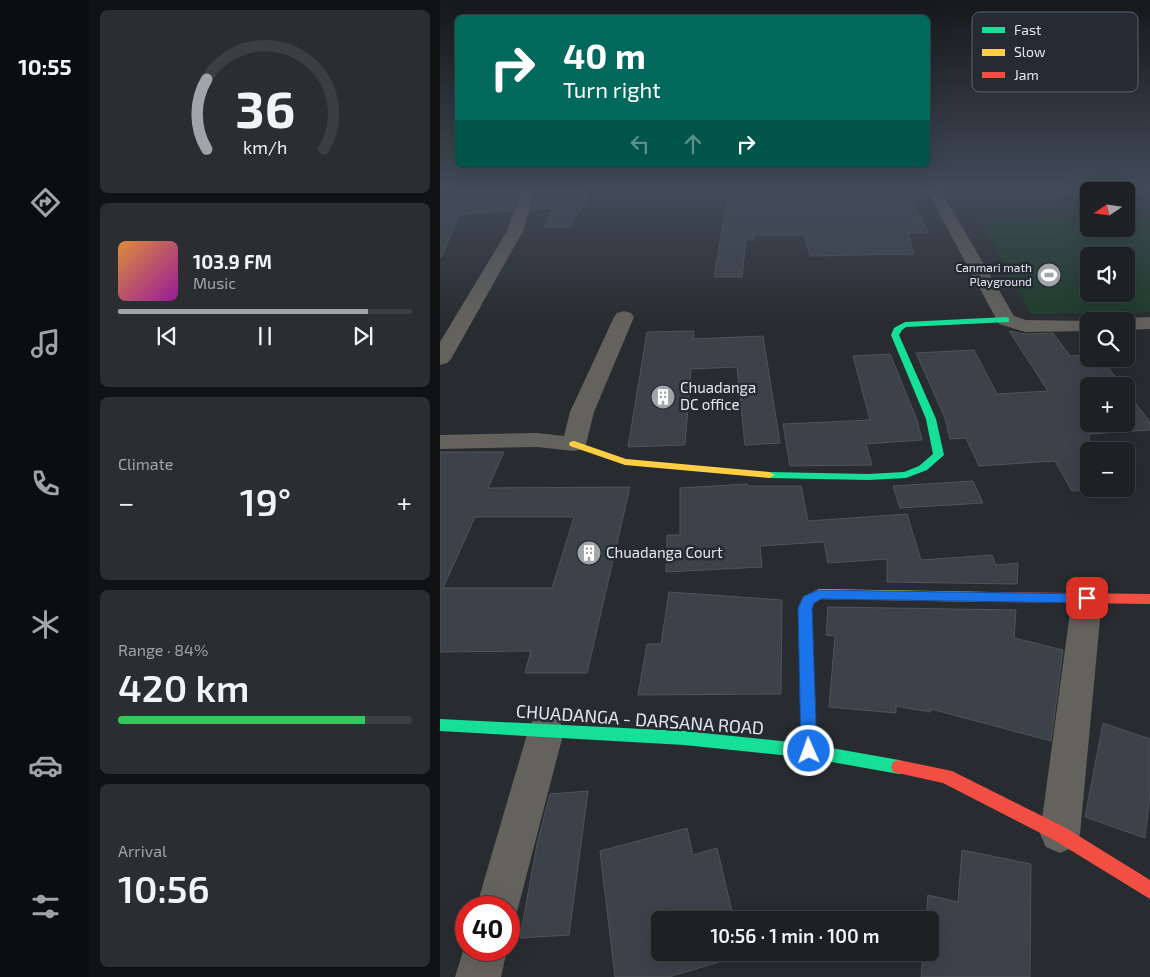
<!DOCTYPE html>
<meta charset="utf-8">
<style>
body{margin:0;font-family:"Exo 2",sans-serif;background:#2b2e31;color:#f1f3f6;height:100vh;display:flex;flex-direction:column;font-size:19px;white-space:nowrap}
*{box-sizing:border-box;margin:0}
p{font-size:16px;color:#a1a3a6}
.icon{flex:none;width:28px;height:28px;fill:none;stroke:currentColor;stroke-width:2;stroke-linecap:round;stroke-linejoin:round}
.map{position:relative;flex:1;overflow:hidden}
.details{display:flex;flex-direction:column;gap:10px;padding:10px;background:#101214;width:350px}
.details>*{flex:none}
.hud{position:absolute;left:15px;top:15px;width:475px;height:152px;border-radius:8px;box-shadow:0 5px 20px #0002,0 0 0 1px #3c3e41;background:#00695c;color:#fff;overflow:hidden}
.needle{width:32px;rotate:257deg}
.tools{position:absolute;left:640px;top:182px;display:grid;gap:10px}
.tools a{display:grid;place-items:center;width:55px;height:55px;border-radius:8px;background:#1e2124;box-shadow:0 5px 20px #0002,0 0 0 1px #3c3e41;font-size:25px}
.speed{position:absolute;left:15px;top:896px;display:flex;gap:10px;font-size:25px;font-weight:700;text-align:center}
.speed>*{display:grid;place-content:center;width:65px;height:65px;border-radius:50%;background:#1e2124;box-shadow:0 5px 20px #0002,0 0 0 1px #3c3e41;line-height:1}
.speed .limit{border:8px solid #d22;background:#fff;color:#111}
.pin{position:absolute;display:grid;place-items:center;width:42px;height:42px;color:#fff;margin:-21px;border-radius:10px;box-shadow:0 2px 8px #0006}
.me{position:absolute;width:55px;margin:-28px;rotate:358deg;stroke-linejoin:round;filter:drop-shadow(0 0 4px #0008)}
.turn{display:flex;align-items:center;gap:18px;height:105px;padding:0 25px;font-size:22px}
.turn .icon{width:65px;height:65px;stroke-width:2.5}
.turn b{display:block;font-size:35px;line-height:42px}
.lanes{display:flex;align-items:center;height:48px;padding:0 25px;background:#0003;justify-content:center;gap:25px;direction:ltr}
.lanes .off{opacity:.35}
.big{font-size:38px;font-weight:600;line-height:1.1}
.details .tile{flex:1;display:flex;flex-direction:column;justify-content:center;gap:8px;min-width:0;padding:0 18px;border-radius:8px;background:#2b2e31}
.details .dial{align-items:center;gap:0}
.dial svg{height:130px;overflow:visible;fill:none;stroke:#3c3e41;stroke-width:7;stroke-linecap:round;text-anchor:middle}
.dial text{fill:#f1f3f6;stroke:none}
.song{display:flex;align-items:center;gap:15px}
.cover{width:60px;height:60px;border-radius:8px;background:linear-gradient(135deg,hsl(30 70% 55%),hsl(300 70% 35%))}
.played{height:5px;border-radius:2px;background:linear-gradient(90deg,#a1a5aa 85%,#3c3e41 85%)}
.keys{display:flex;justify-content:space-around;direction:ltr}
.heat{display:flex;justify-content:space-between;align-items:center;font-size:28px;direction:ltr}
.charge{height:8px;border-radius:4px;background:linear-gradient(90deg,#34c759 84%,#3c3e41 0)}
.trip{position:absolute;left:211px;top:911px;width:288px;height:50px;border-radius:8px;background:#1e2124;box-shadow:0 5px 20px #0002,0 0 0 1px #3c3e41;font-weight:600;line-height:50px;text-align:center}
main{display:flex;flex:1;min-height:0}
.menu{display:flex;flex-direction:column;width:90px;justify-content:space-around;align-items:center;background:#0c0d0e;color:#a1a3a6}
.menu .icon{width:35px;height:35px}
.menu .on{color:#a1a5aa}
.menu b{font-size:22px;color:#f1f3f6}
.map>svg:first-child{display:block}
.green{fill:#1d3c2a;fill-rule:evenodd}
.building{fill:#3c424a;stroke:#505358;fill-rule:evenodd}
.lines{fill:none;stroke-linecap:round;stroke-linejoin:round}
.street{fill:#64625d;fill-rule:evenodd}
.fast{fill:#16e098;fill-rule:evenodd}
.slow{fill:#ffcf43;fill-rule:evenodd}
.jam{fill:#f24e42;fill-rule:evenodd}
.route{fill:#1a73e8;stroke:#114b97}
.labels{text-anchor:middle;stroke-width:5;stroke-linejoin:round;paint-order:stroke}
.far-poi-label{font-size:12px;fill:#e2e6ec;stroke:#252b33;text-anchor:end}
.poi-label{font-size:15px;fill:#e2e6ec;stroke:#252b33;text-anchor:start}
.near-street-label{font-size:18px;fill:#e2e6ec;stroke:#252b33}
.key{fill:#252b33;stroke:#5e636a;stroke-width:1}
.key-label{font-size:14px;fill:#e2e6ec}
</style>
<main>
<nav class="menu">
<b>10:55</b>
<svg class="icon on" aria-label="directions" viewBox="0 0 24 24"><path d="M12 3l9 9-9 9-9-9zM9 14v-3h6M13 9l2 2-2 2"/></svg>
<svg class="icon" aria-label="music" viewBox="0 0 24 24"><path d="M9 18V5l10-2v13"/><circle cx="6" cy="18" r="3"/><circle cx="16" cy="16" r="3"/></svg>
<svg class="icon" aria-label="phone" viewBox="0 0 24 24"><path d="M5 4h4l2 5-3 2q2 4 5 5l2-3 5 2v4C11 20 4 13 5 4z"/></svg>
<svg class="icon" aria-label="climate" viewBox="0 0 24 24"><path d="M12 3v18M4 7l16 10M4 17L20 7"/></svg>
<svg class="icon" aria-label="car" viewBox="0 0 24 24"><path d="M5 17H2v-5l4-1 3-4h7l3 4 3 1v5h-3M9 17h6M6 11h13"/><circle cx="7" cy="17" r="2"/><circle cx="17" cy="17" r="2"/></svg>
<svg class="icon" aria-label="filters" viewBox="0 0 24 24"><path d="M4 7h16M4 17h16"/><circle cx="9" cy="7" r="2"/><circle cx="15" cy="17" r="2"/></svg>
</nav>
<section class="details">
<div class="tile dial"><svg viewBox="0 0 100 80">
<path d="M14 69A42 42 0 1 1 86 69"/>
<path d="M14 69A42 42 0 0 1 14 26" stroke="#a1a5aa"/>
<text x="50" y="56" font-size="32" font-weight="700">36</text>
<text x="50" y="72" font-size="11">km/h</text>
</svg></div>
<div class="tile">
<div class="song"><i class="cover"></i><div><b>103.9 FM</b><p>Music</p></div></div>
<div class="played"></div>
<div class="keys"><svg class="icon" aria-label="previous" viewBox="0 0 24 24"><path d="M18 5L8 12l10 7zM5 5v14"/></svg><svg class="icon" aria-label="pause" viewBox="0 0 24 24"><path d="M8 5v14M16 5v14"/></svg><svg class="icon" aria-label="next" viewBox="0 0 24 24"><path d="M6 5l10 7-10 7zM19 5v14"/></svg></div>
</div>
<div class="tile"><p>Climate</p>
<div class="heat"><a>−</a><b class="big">19°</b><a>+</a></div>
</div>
<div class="tile"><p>Range · 84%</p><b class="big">420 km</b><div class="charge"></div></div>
<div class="tile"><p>Arrival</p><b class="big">10:56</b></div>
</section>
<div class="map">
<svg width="710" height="977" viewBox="0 0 710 977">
<rect width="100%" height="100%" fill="#282c30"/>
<path class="green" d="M 649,218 L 649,229 L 686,229 L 686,218 L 710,218 L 710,312 L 591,314 L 540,219 ZM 649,256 L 686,256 L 686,294 L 649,294 Z"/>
<path class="building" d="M 0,189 L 80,189 L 72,211 L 19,214 L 2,257 L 0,257 Z
M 98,189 L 146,189 L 147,207 L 141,207 L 130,227 L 104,227 L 114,208 L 92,210 Z
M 467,193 L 489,233 L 468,233 L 474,254 L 370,256 L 364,235 L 314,235 L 314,240 L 306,240 L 302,277 L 274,277 L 288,196 Z
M 254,331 L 253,339 L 323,336 L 340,443 L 305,445 L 297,367 L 251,369 L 245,445 L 188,447 L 207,332 Z
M 569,331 L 585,334 L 613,333 L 630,356 L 649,355 L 649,359 L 661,359 L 683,386 L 649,386 L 649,424 L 686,424 L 686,391 L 710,422 L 710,430 L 649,434 L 649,490 L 632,491 L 615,461 L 539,466 L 526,438 L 510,439 L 505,418 L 476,353 L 534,350 L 557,394 L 608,391 Z
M 450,354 L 477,420 L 482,440 L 426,444 L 432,465 L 350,466 L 343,424 L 430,420 L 413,356 Z
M 0,452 L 64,452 L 48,488 L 190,487 L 147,673 L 85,673 L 91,651 L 0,652 ZM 35,517 L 134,517 L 112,588 L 3,588 Z
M 533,481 L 543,503 L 460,508 L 453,486 Z
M 307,484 L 308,486 L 361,486 L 368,521 L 467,514 L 481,560 L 552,555 L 556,565 L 578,563 L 577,584 L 447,582 L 447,559 L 388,563 L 384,542 L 320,546 L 322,567 L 226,572 L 227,535 L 240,535 L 240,488 Z
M 229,592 L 342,600 L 341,694 L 198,695 L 207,644 L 221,644 Z
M 388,607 L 576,610 L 574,638 L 623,650 L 611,741 L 491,709 L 490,712 L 456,706 L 456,713 L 389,707 L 395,636 L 386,635 Z
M 663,723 L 710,739 L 710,794 L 705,838 L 645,817 Z
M 148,791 L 129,935 L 80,938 L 97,844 L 110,794 Z
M 247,828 L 253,855 L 277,848 L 294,920 L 220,920 L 220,952 L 301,952 L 302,955 L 229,977 L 175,977 L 160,851 Z
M 522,850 L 591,864 L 590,977 L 481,977 L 483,952 L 490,952 L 490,920 L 486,920 L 488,895 L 518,902 Z"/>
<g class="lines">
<path class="street" d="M 82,189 L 96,189 L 83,231 L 11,359 L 7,363 L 0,365 L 0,342 L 67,231 Z
M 486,189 L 500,189 L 574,316 L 586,320 L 656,321 L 649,321 L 649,331 L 585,332 L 559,324 Z
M 184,311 L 191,313 L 194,317 L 154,412 L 146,444 L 143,449 L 134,451 L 97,447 L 0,449 L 0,435 L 97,433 L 124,436 L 130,412 L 174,317 L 177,313 Z
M 710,317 L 710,329 L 686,330 L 686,321 L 678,321 L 686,318 Z
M 647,587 L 658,590 L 662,598 L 640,834 L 634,847 L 620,853 L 606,847 L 600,834 L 632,598 L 636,590 Z
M 106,716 L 119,720 L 124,731 L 78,908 L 72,923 L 69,924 L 69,908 L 36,908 L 88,731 L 93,720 Z
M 26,942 L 26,950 L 67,950 L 61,977 L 15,977 Z"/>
<path class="fast" d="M 566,317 L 569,318 L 569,322 L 466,327 L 462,330 L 459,335 L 496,419 L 504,455 L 487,470 L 466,478 L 428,480 L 329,478 L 323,475 L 329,472 L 428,474 L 464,472 L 479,466 L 493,454 L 486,419 L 451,335 L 454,328 L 465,322 Z
M 0,719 L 244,731 L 369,744 L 459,760 L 465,762 L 467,767 L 465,772 L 459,774 L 369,758 L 244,745 L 0,731 Z"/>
<path class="slow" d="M 134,441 L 186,459 L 329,472 L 335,475 L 329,478 L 185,465 L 130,446 L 129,444 L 130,442 Z
M 379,589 L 551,592 L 556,594 L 558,597 L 556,600 L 551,602 L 381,599 L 374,603 L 372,608 L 377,751 L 375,756 L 369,758 L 363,756 L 361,751 L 358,608 L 363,597 Z"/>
<path class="jam" d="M 551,592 L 710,594 L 710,604 L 551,602 L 546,600 L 544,597 L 546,594 Z
M 459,760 L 512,771 L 626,828 L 710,880 L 710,899 L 614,840 L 503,783 L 453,772 L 451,767 L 453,762 Z"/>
</g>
<linearGradient id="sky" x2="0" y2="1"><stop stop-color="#16181a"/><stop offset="0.58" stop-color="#424b59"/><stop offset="1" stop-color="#424b59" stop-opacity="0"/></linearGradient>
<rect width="710" height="325" fill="url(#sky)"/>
<path class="route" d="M 379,590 L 647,594 L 653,598 L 647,603 L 381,599 L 374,603 L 372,608 L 377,751 L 375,755 L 369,757 L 364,755 L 361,751 L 358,608 L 364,596 Z"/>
<defs>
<symbol id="stadium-disc" viewBox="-11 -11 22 22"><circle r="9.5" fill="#a1a5aa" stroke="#252b33"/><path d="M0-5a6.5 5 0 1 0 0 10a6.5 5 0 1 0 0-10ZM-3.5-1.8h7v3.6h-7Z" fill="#fff"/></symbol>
<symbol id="building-disc" viewBox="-11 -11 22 22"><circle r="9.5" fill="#a1a5aa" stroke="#252b33"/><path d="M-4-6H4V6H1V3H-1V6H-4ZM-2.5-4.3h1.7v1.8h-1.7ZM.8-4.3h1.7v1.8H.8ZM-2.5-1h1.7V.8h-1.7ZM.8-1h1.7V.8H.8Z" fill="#fff"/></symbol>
</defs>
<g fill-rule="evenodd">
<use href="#stadium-disc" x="595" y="261" width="28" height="28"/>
<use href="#building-disc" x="209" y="383" width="28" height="28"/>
<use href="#building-disc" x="135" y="539" width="28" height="28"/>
</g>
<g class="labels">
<g class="far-poi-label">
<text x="592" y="272">Canmari math<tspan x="592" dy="14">Playground</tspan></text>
</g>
<g class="poi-label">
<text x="240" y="393">Chuadanga<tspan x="240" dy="17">DC office</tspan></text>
<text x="166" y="558">Chuadanga Court</text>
</g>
<g class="near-street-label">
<text transform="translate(200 720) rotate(4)" y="6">CHUADANGA - DARSANA ROAD</text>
</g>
</g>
<rect x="532" y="12" width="166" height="80" rx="8" class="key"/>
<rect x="542" y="27" width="23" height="6" fill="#16e098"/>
<rect x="542" y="49" width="23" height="7" fill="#ffcf43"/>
<rect x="542" y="72" width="23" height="6" fill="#f24e42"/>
<g class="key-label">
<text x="574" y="35">Fast</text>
<text x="574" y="57">Slow</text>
<text x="574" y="80">Jam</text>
</g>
</svg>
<div class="tools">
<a><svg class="needle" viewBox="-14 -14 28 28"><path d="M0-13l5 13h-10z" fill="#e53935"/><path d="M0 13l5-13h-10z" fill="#a1a3a6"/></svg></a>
<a><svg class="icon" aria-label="sound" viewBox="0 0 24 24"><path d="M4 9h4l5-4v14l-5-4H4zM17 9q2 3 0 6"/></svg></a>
<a><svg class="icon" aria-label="search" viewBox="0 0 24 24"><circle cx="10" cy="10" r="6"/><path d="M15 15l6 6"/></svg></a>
<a>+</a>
<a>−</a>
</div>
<div class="speed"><div class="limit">40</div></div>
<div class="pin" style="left:647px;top:598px;background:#d93025"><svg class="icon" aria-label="arrive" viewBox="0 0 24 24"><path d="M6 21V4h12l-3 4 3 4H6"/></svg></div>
<svg class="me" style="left:369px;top:751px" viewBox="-20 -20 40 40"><circle r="17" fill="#1a73e8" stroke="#fff" stroke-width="3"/><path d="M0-11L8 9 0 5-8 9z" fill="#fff"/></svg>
<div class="trip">10:56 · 1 min · 100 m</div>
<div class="hud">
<div class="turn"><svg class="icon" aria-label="right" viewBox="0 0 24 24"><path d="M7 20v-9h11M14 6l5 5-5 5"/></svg><div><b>40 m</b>Turn right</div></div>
<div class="lanes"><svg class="icon off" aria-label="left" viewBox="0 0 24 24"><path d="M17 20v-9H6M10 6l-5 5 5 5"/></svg><svg class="icon off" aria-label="ahead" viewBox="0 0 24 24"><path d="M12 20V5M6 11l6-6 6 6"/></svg><svg class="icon" aria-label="right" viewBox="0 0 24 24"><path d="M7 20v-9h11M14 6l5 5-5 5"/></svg></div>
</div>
</div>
</main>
